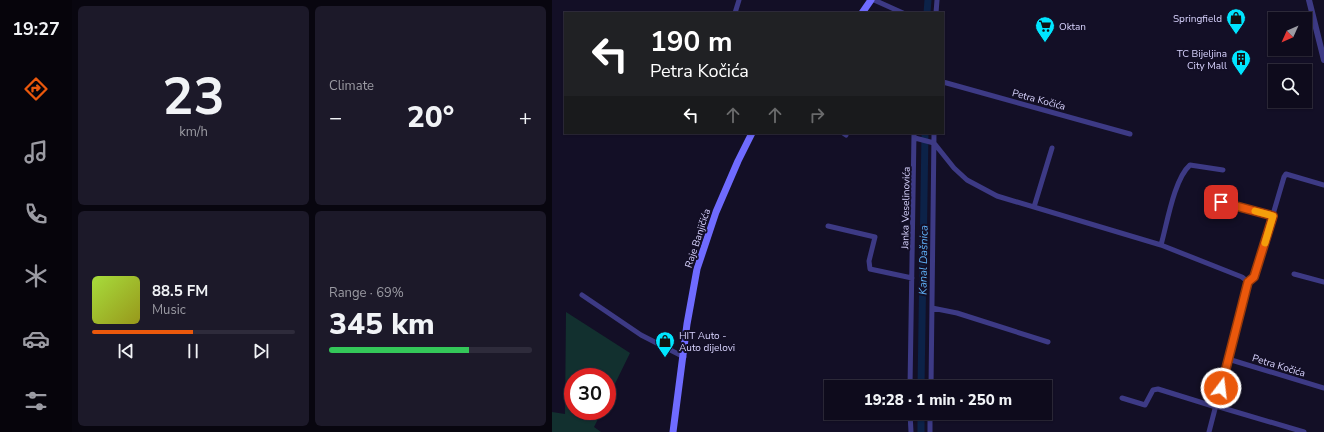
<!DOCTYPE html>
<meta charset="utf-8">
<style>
body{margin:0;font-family:"Nunito Sans",sans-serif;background:#1c1929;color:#f1f3f6;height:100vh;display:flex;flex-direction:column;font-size:15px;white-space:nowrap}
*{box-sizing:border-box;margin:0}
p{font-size:13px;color:#9b9ba3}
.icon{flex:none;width:22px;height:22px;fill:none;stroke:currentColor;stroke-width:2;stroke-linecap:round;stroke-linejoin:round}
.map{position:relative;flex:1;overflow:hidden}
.details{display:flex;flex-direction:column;gap:6px;padding:6px;background:#08060f;width:480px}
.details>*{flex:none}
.hud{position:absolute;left:12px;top:12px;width:380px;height:122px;border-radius:0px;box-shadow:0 1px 3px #0004,0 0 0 1px #2e2b3b;background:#202124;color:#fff;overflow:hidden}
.needle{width:26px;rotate:225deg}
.fabs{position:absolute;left:716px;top:12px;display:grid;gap:8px}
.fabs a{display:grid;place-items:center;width:44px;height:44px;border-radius:0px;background:#0e0b1c;box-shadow:0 1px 3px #0004,0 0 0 1px #2e2b3b;font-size:20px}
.speed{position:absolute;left:12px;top:368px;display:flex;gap:8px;font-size:20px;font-weight:700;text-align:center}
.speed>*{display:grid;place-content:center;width:52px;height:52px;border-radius:50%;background:#0e0b1c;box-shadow:0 1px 3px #0004,0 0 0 1px #2e2b3b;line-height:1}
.speed .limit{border:6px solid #d22;background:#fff;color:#111}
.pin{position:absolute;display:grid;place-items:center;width:34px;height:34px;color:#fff;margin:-17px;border-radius:8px;box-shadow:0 2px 6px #0006}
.me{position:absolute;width:44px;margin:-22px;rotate:15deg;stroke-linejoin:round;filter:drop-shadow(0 0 3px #0008)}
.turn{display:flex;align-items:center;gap:14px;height:84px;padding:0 20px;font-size:18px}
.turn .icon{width:52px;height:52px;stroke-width:2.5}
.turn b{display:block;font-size:28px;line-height:34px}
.lanes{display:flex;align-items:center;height:38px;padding:0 20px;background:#0003;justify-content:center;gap:20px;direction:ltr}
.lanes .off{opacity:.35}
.big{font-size:30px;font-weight:800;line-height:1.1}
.details .widget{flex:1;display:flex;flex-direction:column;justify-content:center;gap:6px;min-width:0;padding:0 14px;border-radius:6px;background:#1c1929}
.details .dial{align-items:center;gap:0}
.dial b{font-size:52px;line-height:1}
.song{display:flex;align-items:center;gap:12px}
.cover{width:48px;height:48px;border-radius:6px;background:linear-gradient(135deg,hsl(80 70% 55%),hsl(60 70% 35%))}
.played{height:4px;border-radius:2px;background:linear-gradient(90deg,#ea580c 50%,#2e2b3b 50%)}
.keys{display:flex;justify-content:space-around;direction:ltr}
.heat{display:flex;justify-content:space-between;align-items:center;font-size:22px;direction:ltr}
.charge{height:6px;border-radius:3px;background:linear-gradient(90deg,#34c759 69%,#2e2b3b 0)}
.details .tiles{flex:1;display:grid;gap:6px;grid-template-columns:repeat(2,1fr)}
.trip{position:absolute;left:272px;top:380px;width:228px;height:40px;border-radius:0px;background:#0e0b1c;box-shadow:0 1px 3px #0004,0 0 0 1px #2e2b3b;font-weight:800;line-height:40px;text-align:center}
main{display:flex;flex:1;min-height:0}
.tab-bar{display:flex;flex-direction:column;width:72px;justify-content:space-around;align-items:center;background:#06040b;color:#9b9ba3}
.tab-bar .icon{width:28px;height:28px}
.tab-bar .selected{color:#ea580c}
.tab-bar b{font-size:18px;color:#f1f3f6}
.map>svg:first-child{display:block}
.green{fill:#12302f}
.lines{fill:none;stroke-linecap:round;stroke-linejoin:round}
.canal{stroke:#0c2248;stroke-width:7}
.minor{stroke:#3d3a85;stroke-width:5}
.tertiary{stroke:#3d3a85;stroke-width:6}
.secondary{stroke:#6f6bff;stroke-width:7}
.route-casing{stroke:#983908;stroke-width:10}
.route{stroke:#ea580c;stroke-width:7}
.slow{stroke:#f59e0b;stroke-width:7}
.labels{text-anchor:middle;stroke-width:4;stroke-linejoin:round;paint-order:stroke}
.poi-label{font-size:10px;fill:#d9d4ff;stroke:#130f26;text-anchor:end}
.street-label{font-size:10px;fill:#d9d4ff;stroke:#130f26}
.water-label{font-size:11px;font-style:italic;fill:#62b6ff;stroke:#130f26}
</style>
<main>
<nav class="tab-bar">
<b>19:27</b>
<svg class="icon selected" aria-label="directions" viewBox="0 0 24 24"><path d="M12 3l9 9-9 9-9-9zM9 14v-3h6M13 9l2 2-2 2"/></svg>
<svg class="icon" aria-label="music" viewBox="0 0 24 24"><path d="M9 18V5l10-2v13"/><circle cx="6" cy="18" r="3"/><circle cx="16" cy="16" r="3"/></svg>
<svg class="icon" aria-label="phone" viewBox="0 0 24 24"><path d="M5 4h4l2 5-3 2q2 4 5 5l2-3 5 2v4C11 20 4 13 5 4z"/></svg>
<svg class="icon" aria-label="climate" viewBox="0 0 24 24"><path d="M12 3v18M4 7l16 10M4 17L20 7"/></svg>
<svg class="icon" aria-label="car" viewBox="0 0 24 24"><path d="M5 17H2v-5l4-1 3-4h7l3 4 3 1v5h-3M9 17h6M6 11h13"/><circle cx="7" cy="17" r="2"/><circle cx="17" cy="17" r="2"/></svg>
<svg class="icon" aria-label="filters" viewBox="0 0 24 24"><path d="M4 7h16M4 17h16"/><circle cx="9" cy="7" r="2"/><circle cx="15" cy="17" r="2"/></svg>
</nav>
<section class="details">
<div class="tiles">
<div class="widget dial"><b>23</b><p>km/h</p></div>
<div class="widget"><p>Climate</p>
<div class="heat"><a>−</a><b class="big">20°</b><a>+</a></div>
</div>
<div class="widget">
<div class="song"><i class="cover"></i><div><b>88.5 FM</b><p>Music</p></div></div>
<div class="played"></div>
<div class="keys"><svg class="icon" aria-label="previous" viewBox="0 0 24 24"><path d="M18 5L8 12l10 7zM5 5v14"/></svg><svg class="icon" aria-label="pause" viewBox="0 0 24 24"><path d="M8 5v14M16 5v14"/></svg><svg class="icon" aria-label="next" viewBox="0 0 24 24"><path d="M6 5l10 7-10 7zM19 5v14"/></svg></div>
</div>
<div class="widget"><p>Range · 69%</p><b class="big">345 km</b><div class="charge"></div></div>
</div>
</section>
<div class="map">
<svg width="772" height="432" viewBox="0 0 772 432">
<rect width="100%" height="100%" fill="#130f26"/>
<path class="green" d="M 14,312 L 78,353 L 55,400 L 55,377 L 21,377 L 21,411 L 50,411 L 42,427 L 49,432 L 0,432 L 0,412 L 13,414 Z"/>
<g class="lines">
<path class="canal" d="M 375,13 L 376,0
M 369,387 L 373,133
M 369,413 L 369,432"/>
<path class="minor" d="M 322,0 L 351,13
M 183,13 L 187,0
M 384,13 L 385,0
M 391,82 L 578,134
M 291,133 L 294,135
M 363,138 L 382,143 L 402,168 L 415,180 L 445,196 L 609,245 L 690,277 L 696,282
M 669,201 L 721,216
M 482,207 L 500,148
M 276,226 L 323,237 L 317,261 L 318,269 L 360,278
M 609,245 C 615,224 622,179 638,165 L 671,170
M 742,274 L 772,282
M 30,295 L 89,335 L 132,357
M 380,308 L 405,313 L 496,342
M 676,359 L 772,388
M 358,387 L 362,133
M 379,387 L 382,133
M 570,398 L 593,405 L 601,390 L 606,389 L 664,407
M 664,406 L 752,432
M 358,413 L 359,432
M 378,413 L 378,432
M 657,432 L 696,282 L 702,277 L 705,269 L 732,177 L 734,174 L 772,185"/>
<path class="tertiary" d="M 757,0 L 772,60"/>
<path class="secondary" d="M 310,13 L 319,0
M 121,432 L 135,324 L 145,269 L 164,212 L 186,161 L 200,133"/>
</g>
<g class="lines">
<defs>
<path id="route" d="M 669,202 L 721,216 L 702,277 L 696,282 L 669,388"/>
</defs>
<use href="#route" class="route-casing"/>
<use href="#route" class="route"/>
<path class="slow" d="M 703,211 L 721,216 L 713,243"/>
</g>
<defs>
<symbol id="shop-pin" viewBox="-11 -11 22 30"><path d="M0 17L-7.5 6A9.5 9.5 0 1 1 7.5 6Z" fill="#00e5ff" stroke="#130f26"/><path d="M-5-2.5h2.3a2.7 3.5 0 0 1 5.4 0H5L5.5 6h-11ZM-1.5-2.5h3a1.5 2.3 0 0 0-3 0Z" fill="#111"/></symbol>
<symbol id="supermarket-pin" viewBox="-11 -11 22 30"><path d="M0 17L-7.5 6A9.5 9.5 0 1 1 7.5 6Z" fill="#00e5ff" stroke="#130f26"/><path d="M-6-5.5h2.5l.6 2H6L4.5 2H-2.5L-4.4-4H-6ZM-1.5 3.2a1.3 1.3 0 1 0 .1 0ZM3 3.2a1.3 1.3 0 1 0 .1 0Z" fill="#111"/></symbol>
<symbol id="building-pin" viewBox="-11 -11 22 30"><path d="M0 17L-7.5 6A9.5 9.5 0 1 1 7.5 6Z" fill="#00e5ff" stroke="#130f26"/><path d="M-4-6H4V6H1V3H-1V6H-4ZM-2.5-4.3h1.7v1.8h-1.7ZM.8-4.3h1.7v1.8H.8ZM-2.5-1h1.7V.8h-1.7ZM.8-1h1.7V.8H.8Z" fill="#111"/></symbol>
</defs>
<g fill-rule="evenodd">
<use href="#shop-pin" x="673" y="7" width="22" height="30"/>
<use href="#supermarket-pin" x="482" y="15" width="22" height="30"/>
<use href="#building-pin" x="678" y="48" width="22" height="30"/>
<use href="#shop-pin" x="102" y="330" width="22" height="30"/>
</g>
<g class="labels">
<g class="poi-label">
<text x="670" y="22">Springfield</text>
<text x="507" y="30" text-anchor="start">Oktan</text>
<text x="675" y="57">TC Bijeljina<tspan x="675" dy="12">City Mall</tspan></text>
<text x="127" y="339" text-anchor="start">HIT Auto -<tspan x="127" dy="12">Auto dijelovi</tspan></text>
</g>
<g class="street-label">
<text transform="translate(487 99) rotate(15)" y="4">Petra Kočića</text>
<text transform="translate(353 208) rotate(-89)" y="4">Janka Veselinovića</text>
<text transform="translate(145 238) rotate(-72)" y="4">Raje Banjičića</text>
<text transform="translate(727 365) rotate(17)" y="4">Petra Kočića</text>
</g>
<g class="water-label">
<text transform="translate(371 260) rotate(-89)" y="4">Kanal Dašnica</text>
</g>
</g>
</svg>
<div class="fabs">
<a><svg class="needle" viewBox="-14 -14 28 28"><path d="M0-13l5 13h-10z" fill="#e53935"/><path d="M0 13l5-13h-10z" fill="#9b9ba3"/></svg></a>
<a><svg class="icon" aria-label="search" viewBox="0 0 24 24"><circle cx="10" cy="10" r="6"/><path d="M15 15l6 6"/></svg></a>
</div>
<div class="speed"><div class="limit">30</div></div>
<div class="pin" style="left:669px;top:202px;background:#d93025"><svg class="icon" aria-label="arrive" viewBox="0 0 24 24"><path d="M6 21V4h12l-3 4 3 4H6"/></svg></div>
<svg class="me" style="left:669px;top:388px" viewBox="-20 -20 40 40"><circle r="17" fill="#ea580c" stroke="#fff" stroke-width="3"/><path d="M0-11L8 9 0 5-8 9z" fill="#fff"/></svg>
<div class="trip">19:28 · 1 min · 250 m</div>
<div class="hud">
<div class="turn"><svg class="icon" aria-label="left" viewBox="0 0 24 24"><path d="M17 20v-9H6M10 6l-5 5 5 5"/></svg><div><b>190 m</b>Petra Kočića</div></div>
<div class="lanes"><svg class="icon" aria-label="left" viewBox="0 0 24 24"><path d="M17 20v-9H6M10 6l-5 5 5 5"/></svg><svg class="icon off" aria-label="ahead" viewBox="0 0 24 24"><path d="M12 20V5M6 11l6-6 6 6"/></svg><svg class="icon off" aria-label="ahead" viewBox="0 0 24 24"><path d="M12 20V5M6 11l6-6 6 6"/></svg><svg class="icon off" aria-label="right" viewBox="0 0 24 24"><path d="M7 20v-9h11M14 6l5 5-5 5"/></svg></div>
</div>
</div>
</main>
